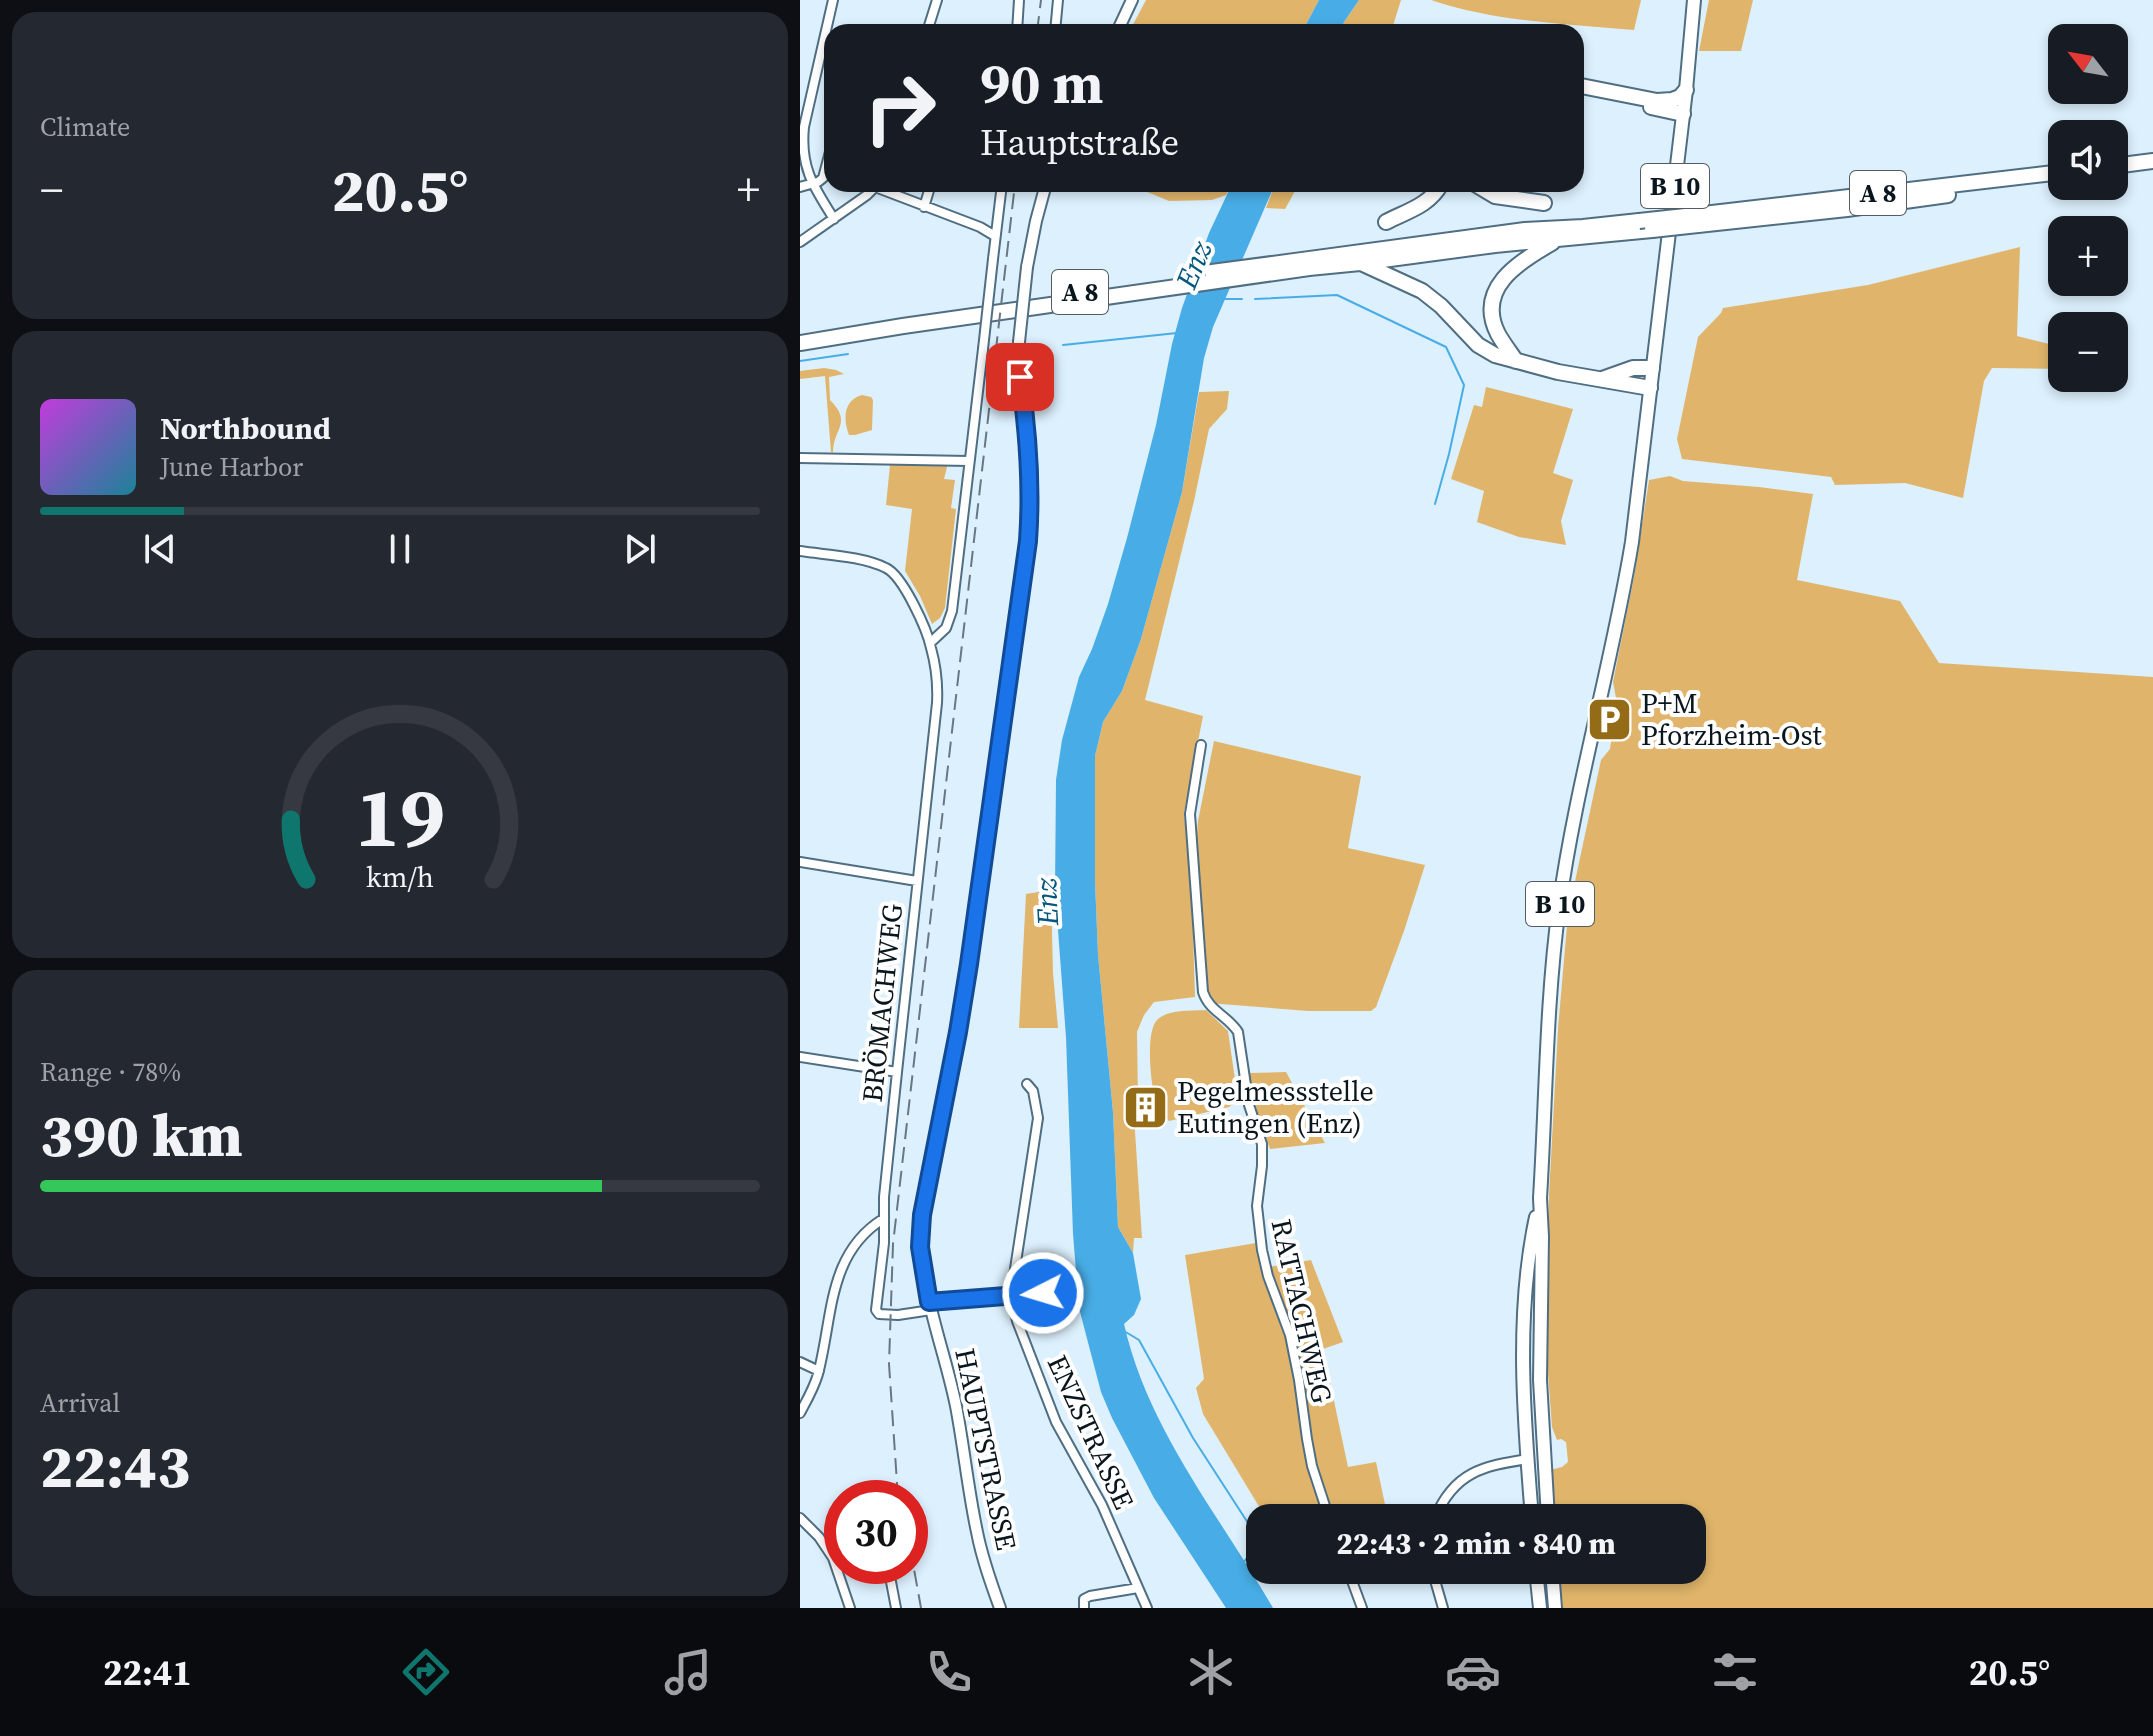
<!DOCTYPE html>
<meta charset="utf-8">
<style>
body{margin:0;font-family:"Source Serif 4",serif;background:#242831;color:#f1f3f6;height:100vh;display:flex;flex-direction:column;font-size:30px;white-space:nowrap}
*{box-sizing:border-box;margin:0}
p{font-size:26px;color:#9ea1a6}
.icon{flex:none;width:44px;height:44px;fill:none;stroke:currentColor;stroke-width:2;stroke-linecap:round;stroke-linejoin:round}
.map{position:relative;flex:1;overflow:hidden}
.side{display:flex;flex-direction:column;gap:12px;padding:12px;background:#0d0f14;width:800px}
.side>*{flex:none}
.banner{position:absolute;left:24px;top:24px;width:760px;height:168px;border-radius:24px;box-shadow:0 4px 12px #0003;background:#171b24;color:#f1f3f6;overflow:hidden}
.needle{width:52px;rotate:301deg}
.controls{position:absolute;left:1248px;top:24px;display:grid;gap:16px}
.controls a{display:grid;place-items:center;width:80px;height:80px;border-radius:16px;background:#171b24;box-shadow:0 4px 12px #0003;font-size:40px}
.speed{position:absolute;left:24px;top:1480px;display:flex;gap:16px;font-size:40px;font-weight:700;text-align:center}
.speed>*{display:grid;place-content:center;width:104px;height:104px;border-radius:50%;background:#171b24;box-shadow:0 4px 12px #0003;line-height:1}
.speed .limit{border:12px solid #d22;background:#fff;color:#111}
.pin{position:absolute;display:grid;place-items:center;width:68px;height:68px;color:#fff;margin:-34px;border-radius:16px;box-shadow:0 4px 12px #0006}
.me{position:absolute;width:88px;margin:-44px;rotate:265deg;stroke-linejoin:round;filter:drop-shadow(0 0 6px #0008)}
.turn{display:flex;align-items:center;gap:28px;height:168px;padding:0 24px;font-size:36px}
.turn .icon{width:104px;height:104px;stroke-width:2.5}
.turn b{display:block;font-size:56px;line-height:68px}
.big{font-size:60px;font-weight:800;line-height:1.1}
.side .tile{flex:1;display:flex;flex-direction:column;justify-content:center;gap:12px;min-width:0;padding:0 28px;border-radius:24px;background:#242831}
.side .dial{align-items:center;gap:0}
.dial svg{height:208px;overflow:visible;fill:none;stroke:#363941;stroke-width:7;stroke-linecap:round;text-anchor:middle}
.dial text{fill:#f1f3f6;stroke:none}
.song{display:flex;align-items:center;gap:24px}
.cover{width:96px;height:96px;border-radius:12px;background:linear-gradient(135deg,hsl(290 70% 55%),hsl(190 70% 35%))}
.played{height:8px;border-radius:4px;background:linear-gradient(90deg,#0f766e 20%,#363941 20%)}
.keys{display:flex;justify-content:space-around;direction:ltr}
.heat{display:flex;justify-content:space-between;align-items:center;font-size:44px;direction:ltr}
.charge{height:12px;border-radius:6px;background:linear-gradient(90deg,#34c759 78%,#363941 0)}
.trip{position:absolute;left:446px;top:1504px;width:460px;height:80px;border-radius:24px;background:#171b24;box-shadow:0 4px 12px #0003;font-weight:800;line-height:80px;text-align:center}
.tabs{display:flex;height:128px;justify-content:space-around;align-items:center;background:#090b0e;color:#9ea1a6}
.tabs .icon{width:56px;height:56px}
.tabs .on{color:#0f766e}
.tabs b{font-size:36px;color:#f1f3f6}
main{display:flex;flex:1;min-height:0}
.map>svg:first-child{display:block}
.green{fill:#e0b56b}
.water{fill:#48ade6}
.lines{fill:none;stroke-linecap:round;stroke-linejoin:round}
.stream{stroke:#48ade6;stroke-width:2}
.minor-casing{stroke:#506e82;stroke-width:12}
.tertiary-casing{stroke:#506e82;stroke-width:14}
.primary-casing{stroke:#506e82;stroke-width:16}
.motorway-casing{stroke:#506e82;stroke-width:18}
.minor{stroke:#fff;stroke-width:8}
.tertiary{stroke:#fff;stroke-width:10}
.primary{stroke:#fff;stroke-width:12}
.motorway{stroke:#fff;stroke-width:14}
.rail{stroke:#687781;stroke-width:2;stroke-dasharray:16 8;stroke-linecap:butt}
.minor-bridge-casing{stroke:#506e82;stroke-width:12;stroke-linecap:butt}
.tertiary-bridge-casing{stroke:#506e82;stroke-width:14;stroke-linecap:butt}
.motorway-bridge-casing{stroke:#506e82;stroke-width:18;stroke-linecap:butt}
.minor-bridge{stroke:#fff;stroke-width:8}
.tertiary-bridge{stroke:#fff;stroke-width:10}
.motorway-bridge{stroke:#fff;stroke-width:14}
.route-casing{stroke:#114b97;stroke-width:20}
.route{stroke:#1a73e8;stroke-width:14}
.labels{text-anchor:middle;stroke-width:8;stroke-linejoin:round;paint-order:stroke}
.shield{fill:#fff;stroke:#545c61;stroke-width:2}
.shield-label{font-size:26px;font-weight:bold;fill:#0a161d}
.poi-label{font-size:28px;fill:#0a161d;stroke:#fff;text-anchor:start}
.street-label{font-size:28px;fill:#0a161d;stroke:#fff}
.water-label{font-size:30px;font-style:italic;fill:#04577d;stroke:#fff}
</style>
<main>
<section class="side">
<div class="tile"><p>Climate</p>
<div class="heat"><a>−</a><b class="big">20.5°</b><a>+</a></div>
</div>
<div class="tile">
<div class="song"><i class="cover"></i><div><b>Northbound</b><p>June Harbor</p></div></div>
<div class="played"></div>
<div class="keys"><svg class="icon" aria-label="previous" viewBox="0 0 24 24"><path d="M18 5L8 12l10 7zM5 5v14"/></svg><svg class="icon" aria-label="pause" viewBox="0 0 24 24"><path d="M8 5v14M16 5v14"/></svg><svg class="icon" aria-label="next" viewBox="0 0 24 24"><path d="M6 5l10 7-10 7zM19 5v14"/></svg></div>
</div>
<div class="tile dial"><svg viewBox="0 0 100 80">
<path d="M14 69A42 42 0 1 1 86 69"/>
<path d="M14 69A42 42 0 0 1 8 46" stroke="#0f766e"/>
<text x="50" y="56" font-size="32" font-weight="700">19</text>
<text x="50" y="72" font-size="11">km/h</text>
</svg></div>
<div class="tile"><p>Range · 78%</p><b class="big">390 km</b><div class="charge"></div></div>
<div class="tile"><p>Arrival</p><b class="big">22:43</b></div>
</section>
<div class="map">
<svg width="1353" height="1608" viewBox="0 0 1353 1608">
<rect width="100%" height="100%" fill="#dcf0fd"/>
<path class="green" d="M 346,0 L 519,0 L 502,32 L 329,32 Z
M 559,0 L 601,0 L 591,32 L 540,32 L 544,22 Z
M 631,0 L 841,0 L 834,30 C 766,24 696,22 631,0 Z
M 909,0 L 953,0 L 941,51 L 899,51 Z
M 328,184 L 432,184 L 426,195 L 412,200 L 369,201 Z
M 475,184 L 499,184 L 485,209 L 466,208 Z
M 1220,247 L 1217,336 L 1262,347 L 1262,369 L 1192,368 L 1184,381 L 1163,498 L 1105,483 L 1035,485 L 1031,477 L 882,459 L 877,439 L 898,337 L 921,313 L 923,308 L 1068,285 Z
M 24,368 L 36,370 L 44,374 L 29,377 L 30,400 C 53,423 33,429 33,452 L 31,452 L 25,376 L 0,379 L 0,371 Z
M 686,387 L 773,409 L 753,473 L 773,480 L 761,521 L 766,545 L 719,537 L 677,522 L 684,491 L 651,479 L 674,405 L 682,407 Z
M 429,391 L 427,409 L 409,429 L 394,501 L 345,700 L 403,716 L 384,813 L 392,901 L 395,997 L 354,1002 L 344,1015 L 337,1032 L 338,1100 L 334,1116 L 342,1238 L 334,1238 L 333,1253 L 318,1227 L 313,1112 L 298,955 L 295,882 L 295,756 L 303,722 L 322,691 L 341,639 L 382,492 L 399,392 Z
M 62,395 L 71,397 L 73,400 L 72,430 L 55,435 L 49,435 C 43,420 43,400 62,395 Z
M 95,462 L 148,463 L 144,479 L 155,480 L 151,508 L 156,509 L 145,608 L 140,618 L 132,624 L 120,596 L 105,571 L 112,509 L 86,505 L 90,465 Z
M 870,476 L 883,481 L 959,487 L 1013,494 L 997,580 L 1100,601 L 1139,663 L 1353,677 L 1353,1608 L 762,1608 L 758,1570 L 892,1570 L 892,1518 L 754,1518 L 750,1470 L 762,1467 L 768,1462 L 766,1442 L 761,1439 L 757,1440 L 752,1427 L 748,1373 L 747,1295 L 749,1195 L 758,1029 L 768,914 L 801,760 L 810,749 L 817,703 L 813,682 L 834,577 L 849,480 Z
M 414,741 L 561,776 L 548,848 L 625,865 L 604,931 L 576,1007 L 571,1011 L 508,1011 L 408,1003 L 394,868 L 398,821 Z
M 251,890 L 253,973 L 258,1028 L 219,1028 L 226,894 Z
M 406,1010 L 428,1031 L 438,1100 L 429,1107 L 369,1121 C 363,1115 357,1109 355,1100 C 351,1083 345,1033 357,1020 C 368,1009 391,1011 406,1010 Z
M 486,1072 L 525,1143 L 470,1149 L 457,1112 L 449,1073 Z
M 456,1243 L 463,1268 L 511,1260 L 543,1342 L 523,1349 L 548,1467 L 576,1462 L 586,1509 L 537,1518 L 466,1518 L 403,1414 L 396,1388 L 404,1379 L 385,1255 Z"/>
<path class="water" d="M 519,0 L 559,0 L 544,22 L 540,32 L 502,32 Z
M 432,184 L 475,184 L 413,327 L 404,358 L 382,492 L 341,639 L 322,691 L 303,722 L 295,756 L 295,882 L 298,955 L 313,1112 L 318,1227 L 333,1253 L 341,1299 L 334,1315 L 324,1324 C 348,1430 420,1516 473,1608 L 426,1608 L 354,1498 L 312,1418 L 301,1392 L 279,1308 L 273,1234 L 266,1037 L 255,890 L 256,780 L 262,740 L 279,677 L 292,649 L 308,604 L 327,538 L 356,425 L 372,344 L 382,308 L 409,233 Z"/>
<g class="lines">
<path class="stream" d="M 425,299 L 442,299
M 455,299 L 537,295 L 646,347 L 664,385 L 649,454 L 635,504
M 263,345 L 377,333
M 0,361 L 48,354
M 324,1331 L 339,1340 L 393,1438 L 459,1540 L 444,1562"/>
<defs>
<path id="minor" d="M 33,0 L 4,127 C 0,167 13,186 34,219
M 127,32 L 137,0
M 217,32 L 219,0
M 255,32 L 258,0
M 0,187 L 18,182 L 23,178 L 32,144
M 75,187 L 180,227 L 195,236
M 124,207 L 131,184
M 0,242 L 67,195 L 76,186
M 193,259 L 202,184
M 0,458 L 169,461
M 0,551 C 26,555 62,556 86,568 C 103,576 127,629 131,648 C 136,666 138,684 137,703 L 97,1072 L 84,1197 L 84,1243 L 76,1310 L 79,1314 L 98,1315 L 131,1310
M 130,643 L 146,628 L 152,611 L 183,349
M 401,745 L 390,814 L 403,992 C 409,1011 428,1016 438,1032 L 449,1105 L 462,1144 L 462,1166 L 457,1206 L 462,1250 L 468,1276 L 490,1335 L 499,1380 L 507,1439 L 512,1466 L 529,1518
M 0,862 L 117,881
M 0,1057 L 97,1072
M 227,1084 L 233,1091 L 238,1118 L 211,1295 L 217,1321 L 256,1422 L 302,1505 L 347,1608
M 129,1302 L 243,1293
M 0,1362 L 19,1371
M 0,1413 C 7,1400 14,1388 18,1374 C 33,1318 27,1254 83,1219
M 0,1518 L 19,1537 L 33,1558 L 50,1608
M 635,1518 C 654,1472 683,1466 728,1459
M 88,1566 L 96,1608
M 548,1570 L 562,1608
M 632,1570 L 643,1608
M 284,1608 L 284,1599 L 290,1596 L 338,1588"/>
<path id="tertiary" d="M 317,32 L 332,0
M 227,267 L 236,221 L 246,184
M 200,1608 C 191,1583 182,1558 177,1532 C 168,1490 164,1448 156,1406 C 143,1342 115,1281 122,1215 L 169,964 L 228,541 C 230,510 232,479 229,448 C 226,412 218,378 219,342"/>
<path id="primary" d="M 732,1518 C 724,1420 715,1314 736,1217
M 748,1518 L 740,1380 L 742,1237 L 740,1198 C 746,1101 746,1003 759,907 C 776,784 812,664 832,542 L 886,90 L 894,0
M 736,1570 L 740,1608
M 752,1570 L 755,1608"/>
<path id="motorway" d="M 776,85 L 857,101 L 872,100 L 880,97 L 886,90
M 851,107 L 883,114
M 1314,166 L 1353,161
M 675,184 L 695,196 L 744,203
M 895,215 L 1262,172
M 586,222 C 607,211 629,206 641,184
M 898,225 L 1047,209 L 1148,195
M 561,263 L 622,291 L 641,306 L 678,345 L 695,355 L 758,372 L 850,388
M 412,272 L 725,230 L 783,227 L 839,221
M 0,343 L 103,326 L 509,268 L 560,263 L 695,245 L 852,230
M 716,361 C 710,352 703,343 698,334 C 675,289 718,262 752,243
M 802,379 L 833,368 L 852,368"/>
</defs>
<use href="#minor" class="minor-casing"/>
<use href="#tertiary" class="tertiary-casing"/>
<use href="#primary" class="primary-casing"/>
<use href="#motorway" class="motorway-casing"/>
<use href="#minor" class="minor"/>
<use href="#tertiary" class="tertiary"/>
<use href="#primary" class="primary"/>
<use href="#motorway" class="motorway"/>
<path class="rail" d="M 237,32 L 241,0
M 98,1498 L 89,1364 L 93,1244 L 215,184
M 110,1547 L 121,1608"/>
<defs>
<path id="minor-bridge" d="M 183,349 L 193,259"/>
<path id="tertiary-bridge" d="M 219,342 L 227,267"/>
<path id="motorway-bridge" d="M 839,221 L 895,215
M 852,230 L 898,225"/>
</defs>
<use href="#minor-bridge" class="minor-bridge-casing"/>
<use href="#tertiary-bridge" class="tertiary-bridge-casing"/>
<use href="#motorway-bridge" class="motorway-bridge-casing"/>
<use href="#minor-bridge" class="minor-bridge"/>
<use href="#tertiary-bridge" class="tertiary-bridge"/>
<use href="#motorway-bridge" class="motorway-bridge"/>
</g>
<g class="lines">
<defs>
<path id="route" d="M 220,377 C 228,432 232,485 228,541 L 169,964 L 158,1032 L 122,1215 L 120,1247 L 129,1302 L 243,1293"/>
</defs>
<use href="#route" class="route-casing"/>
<use href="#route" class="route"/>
</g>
<defs>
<symbol id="parking-square" viewBox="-11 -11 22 22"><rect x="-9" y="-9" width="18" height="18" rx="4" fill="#946b16" stroke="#fff"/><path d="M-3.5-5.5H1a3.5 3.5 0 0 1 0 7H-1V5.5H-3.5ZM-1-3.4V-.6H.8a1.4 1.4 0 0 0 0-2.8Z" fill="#fff"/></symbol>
<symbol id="building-square" viewBox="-11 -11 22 22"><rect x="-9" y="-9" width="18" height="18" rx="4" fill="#946b16" stroke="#fff"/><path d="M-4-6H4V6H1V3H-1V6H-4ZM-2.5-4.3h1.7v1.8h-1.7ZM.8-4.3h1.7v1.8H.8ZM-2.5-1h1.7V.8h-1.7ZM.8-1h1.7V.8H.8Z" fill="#fff"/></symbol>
</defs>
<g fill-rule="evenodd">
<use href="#parking-square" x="784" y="694" width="51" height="51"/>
<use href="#building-square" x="320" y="1082" width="51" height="51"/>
</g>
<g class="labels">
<g class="shield">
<rect x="841" y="164" width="68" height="44" rx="6"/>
<rect x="1050" y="171" width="56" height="44" rx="6"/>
<rect x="252" y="270" width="56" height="44" rx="6"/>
<rect x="726" y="882" width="68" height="44" rx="6"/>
</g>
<g class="shield-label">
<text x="875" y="195">B 10</text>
<text x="1078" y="202">A 8</text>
<text x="280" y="301">A 8</text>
<text x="760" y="913">B 10</text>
</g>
<g class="poi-label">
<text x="841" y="713">P+M<tspan x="841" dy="32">Pforzheim-Ost</tspan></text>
<text x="377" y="1101">Pegelmessstelle<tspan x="377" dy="32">Eutingen (Enz)</tspan></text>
</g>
<g class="street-label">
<text transform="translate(82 1003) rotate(-84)" y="10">BRÖMACHWEG</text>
<text transform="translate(502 1311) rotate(77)" y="10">RATTACHWEG</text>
<text transform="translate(291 1432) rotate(65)" y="10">ENZSTRASSE</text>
<text transform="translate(186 1449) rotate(78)" y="10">HAUPTSTRASSE</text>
</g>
<g class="water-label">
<text transform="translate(394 265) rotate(-68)" y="10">Enz</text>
<text transform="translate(247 902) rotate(-93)" y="10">Enz</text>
</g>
</g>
</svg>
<div class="controls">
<a><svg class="needle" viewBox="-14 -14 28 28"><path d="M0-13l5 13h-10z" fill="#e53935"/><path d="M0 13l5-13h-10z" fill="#9ea1a6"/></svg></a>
<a><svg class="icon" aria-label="sound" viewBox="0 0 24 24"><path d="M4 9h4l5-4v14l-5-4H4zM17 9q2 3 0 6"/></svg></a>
<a>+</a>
<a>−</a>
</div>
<div class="speed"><div class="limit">30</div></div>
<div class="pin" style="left:220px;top:377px;background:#d93025"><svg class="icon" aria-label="arrive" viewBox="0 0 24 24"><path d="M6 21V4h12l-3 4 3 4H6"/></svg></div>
<svg class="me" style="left:243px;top:1293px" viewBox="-20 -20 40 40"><circle r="17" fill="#1a73e8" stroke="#fff" stroke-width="3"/><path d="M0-11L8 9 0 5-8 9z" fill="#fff"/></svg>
<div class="trip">22:43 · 2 min · 840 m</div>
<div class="banner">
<div class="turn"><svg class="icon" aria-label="right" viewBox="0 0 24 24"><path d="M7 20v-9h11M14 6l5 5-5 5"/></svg><div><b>90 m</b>Hauptstraße</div></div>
</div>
</div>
</main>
<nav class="tabs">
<b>22:41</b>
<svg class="icon on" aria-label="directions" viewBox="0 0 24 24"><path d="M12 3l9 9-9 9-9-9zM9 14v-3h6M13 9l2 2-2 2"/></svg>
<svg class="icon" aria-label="music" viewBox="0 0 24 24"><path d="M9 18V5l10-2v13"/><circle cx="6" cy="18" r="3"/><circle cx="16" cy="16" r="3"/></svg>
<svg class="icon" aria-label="phone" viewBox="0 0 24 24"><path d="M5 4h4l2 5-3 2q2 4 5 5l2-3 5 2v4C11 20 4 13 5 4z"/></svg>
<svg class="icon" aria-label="climate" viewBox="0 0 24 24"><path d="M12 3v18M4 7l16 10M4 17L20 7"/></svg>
<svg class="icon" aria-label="car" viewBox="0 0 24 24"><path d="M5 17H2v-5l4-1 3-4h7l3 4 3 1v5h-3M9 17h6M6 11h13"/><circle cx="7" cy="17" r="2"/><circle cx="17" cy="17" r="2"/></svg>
<svg class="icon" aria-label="filters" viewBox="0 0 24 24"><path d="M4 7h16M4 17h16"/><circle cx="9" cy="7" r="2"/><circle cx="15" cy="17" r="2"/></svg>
<b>20.5°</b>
</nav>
